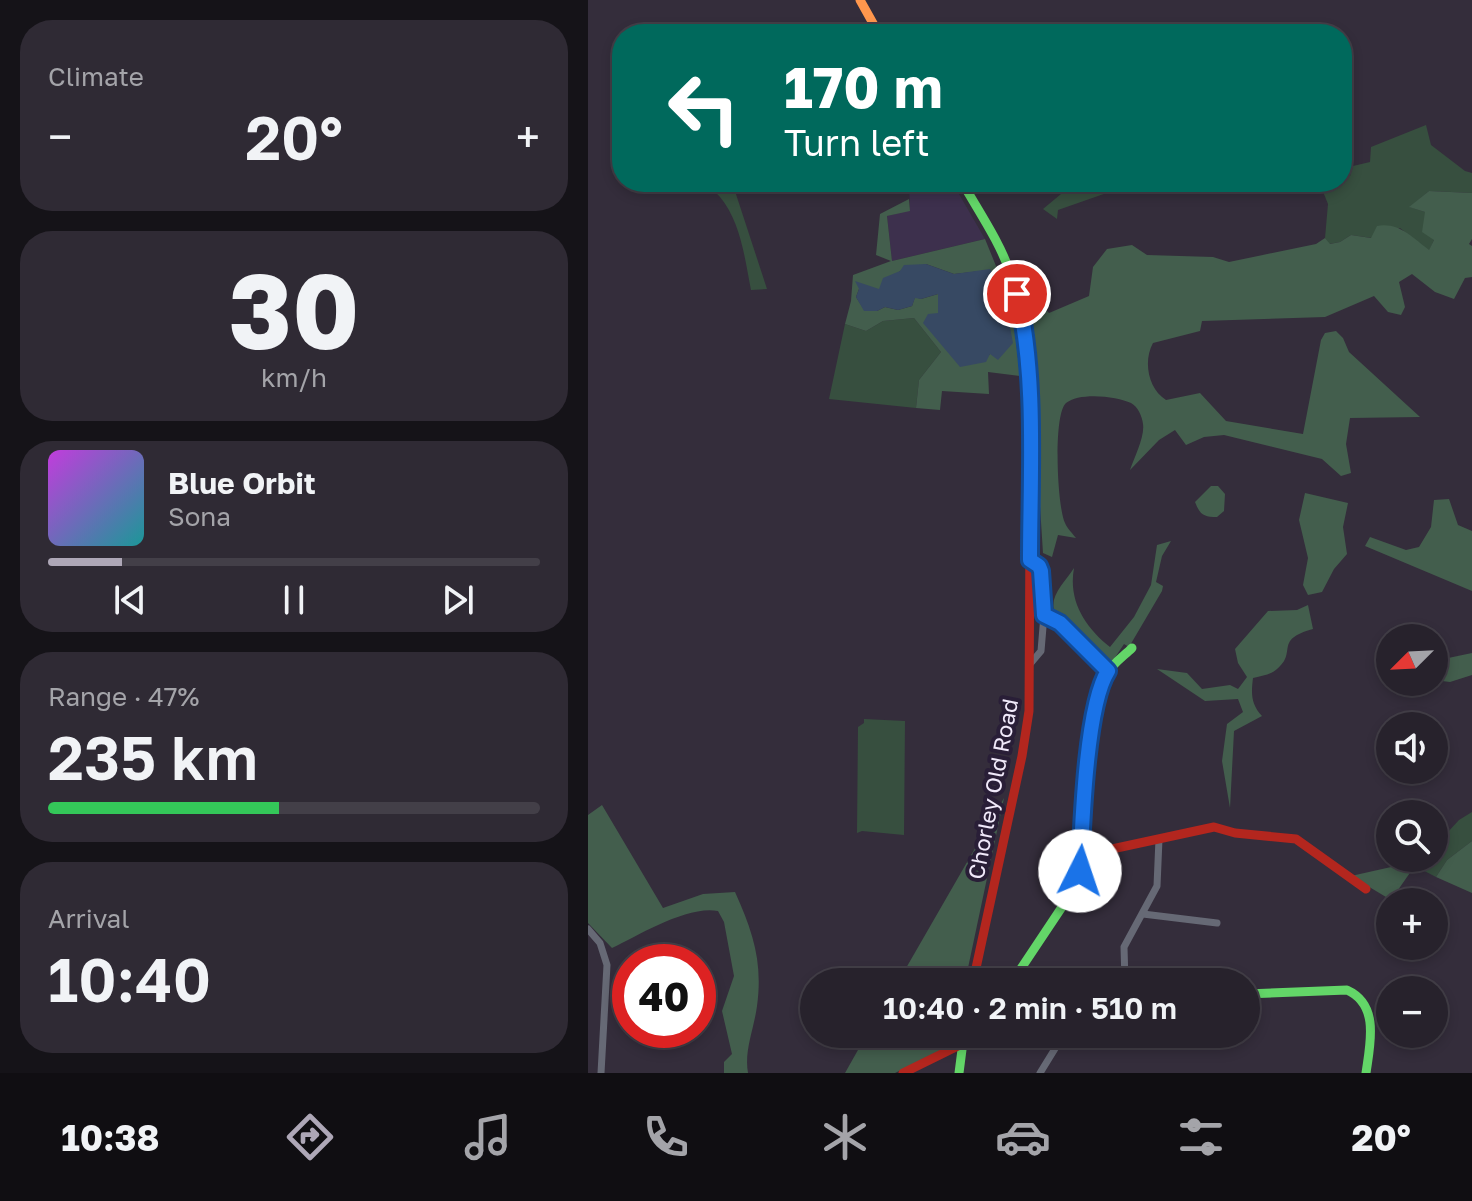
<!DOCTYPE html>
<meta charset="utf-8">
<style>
body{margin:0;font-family:"Golos Text",sans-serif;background:#2f2a34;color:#f1f3f6;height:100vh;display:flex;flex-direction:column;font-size:30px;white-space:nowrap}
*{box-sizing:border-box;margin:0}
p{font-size:26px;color:#a4a4a9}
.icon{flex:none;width:44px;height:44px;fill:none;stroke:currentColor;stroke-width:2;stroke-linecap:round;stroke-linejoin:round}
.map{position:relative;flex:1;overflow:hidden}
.sheet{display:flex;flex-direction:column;gap:20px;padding:20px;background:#151318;width:588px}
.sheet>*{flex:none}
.top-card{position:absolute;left:24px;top:24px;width:740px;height:168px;border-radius:32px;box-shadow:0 4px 12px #0003,0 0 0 2px #433f48;background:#00695c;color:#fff;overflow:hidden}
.needle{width:52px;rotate:246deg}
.controls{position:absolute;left:788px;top:624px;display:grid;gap:16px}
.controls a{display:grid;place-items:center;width:72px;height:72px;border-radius:50%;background:#27222c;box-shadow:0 4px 12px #0003,0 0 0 2px #433f48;font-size:40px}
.speed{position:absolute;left:24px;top:944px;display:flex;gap:16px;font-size:40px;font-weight:700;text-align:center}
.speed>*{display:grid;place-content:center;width:104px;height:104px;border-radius:50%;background:#27222c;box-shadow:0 4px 12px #0003,0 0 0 2px #433f48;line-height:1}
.speed .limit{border:12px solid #d22;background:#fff;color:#111}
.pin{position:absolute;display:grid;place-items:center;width:68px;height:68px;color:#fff;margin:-34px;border:4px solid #fff;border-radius:50%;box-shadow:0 2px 8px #0007}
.me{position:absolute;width:88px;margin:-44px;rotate:4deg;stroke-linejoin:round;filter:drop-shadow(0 0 6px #0008)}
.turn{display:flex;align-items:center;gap:28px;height:168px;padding:0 40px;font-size:36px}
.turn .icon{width:104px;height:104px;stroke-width:2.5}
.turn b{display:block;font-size:56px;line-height:68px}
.big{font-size:60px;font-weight:600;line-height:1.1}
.sheet .card{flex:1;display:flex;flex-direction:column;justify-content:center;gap:12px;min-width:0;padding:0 28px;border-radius:32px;background:#2f2a34}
.sheet .dial{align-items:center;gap:0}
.dial b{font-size:104px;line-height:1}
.song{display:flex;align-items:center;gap:24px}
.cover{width:96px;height:96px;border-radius:12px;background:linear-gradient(135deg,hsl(290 70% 55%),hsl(180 70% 35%))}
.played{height:8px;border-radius:4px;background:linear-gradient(90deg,#aea7b7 15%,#433f48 15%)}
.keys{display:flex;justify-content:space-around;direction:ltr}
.heat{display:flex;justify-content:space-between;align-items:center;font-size:44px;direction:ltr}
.charge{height:12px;border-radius:6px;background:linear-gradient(90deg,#34c759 47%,#433f48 0)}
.trip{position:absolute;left:212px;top:968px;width:460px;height:80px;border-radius:40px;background:#27222c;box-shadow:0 4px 12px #0003,0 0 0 2px #433f48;font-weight:600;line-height:80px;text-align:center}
.tabs{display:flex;height:128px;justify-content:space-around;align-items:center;background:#100e12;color:#a4a4a9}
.tabs .icon{width:56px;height:56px}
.tabs .active{color:#aea7b7}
.tabs b{font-size:36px;color:#f1f3f6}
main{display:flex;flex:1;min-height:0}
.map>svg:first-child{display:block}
.built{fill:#3d304d}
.green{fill:#374f3f}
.forest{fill:#435e4d;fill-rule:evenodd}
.water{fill:#374963}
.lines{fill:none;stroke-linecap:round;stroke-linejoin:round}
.street{stroke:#666975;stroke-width:7}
.fast{stroke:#63d668;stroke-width:9}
.slow{stroke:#ff974d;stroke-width:9}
.jam{stroke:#b3261e;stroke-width:9}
.route-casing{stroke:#114b97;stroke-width:20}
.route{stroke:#1a73e8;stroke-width:14}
.labels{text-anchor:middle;stroke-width:8;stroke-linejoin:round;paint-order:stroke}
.street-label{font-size:22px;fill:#f0e9fa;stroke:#291e37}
</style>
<main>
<section class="sheet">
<div class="card"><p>Climate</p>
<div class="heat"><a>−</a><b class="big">20°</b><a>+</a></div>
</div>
<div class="card dial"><b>30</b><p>km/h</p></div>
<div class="card">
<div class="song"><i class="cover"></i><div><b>Blue Orbit</b><p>Sona</p></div></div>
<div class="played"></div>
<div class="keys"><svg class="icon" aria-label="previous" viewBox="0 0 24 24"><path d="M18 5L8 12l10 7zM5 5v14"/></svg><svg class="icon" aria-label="pause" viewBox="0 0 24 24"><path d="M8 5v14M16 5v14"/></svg><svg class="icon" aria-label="next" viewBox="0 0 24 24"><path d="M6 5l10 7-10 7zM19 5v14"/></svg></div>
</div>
<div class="card"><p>Range · 47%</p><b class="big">235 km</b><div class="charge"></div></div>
<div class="card"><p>Arrival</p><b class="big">10:40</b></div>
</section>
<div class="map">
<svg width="884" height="1073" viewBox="0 0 884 1073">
<rect width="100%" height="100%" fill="#342d3b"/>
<path class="built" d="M 321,182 L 364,182 L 397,239 L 304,261 L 299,216 L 322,210 Z"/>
<path class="green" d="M 838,125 L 843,145 L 877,171 L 884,173 L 884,193 L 841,191 L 822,207 L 837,212 L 846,240 L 841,251 L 812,228 L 784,238 L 763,235 L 752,242 L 741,244 L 737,238 L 740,204 L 732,184 L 726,182 L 754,182 L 754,174 L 762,176 L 765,166 L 782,162 L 783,147 Z
M 111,182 L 144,182 L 179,289 L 163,290 C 157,260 153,222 132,197 C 127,191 118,187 111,182 Z
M 508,182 L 550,182 L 470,210 L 469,219 L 455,209 L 473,194 Z
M 326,318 L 353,352 L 331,380 L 328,408 L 241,399 L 257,324 L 278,331 L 295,321 Z
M 276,719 L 317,721 L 316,835 L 274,831 L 269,833 L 270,727 L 276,723 Z
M 884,812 L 884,841 L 859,860 L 848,877 L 821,863 L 825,858 L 846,858 L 846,847 L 871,820 Z"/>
<path class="forest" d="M 841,191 L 884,193 L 884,239 L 881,244 L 884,246 L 884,277 L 877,278 L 866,299 L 847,292 L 824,274 L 811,282 L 817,307 L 813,315 L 800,312 L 786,296 L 737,317 L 614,321 L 612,331 L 565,343 C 555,361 560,389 578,400 L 612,393 L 638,421 L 715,434 L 733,340 L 737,333 L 748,331 L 755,338 L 761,352 L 832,417 L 762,418 L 758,444 L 763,473 L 753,476 L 734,459 L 636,435 L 616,437 L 598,445 L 587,430 L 571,440 L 542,470 C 546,458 557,437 555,424 C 554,416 550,407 543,403 C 529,396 491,392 478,403 C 465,414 469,507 477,523 C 479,528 485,534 488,538 L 470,535 L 464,557 L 455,553 L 440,319 L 428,275 L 432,269 L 440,291 L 461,313 L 501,296 L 505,267 L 519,249 L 544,245 L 559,255 L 625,257 L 641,262 L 728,244 L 737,238 L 742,244 L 752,242 L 763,235 L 783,238 L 789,226 C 811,222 825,238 841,250 L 846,240 L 834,232 L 837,212 L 821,207 Z
M 321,199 L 322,211 L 299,216 L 304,261 L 397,239 L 424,305 L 432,376 L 400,372 L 401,394 L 354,391 L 352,410 L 328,408 L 331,380 L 353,352 L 326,318 L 295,321 L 278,331 L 257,324 L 263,301 L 265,275 L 303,261 L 288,255 L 292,214 ZM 338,264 L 366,274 L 402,270 L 402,354 L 399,357 L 350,314 L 350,294 L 333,299 L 327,297 L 324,306 L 310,310 L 297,307 L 289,311 L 277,311 L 268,297 L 271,289 L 292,290 L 312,271 Z
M 623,486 L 630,486 L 637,494 L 636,511 L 629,517 C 616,517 612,515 607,502 Z
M 717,493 L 760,503 L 755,527 L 759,554 L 746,569 L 734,592 L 720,595 L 715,585 L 720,558 L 711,520 Z
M 861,499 L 870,525 L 884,531 L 884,591 L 777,546 L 782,537 L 818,550 L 831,547 L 843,527 L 846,500 Z
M 583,541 L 574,556 L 568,582 L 575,586 L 574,591 L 541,647 L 536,644 L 522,665 L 467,613 C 460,597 477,582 486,568 C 480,601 497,627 522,647 L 546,617 L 563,585 L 569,545 Z
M 720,605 L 725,629 C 685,640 710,652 689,669 C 683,675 672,676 665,678 C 663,694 663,704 674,716 L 646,731 L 642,808 L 634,761 L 639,724 L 655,712 L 650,699 L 617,701 L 569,669 L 599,673 L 614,689 L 642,685 L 650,689 L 659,677 L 650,663 L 647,649 L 680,611 L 709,610 Z
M 884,653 L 884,675 L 862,682 L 846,680 L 846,661 Z
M 416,798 L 377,982 L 310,982 Z
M 14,805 L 75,908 L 115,894 L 147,892 C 165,932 175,962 169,1006 C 166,1029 156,1051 160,1073 L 136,1073 L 136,1062 L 144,1054 L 134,1011 L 146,976 L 136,922 L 130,911 C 100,905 51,935 24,948 L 0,923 L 0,815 Z
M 884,841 L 884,893 L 848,877 L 859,860 Z
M 821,863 L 826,867 L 803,900 L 763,876 Z
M 279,1034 L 366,1034 L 364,1045 L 307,1073 L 257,1073 Z"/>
<path class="water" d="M 338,264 L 366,274 L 402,269 L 414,285 L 425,343 L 410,360 L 402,354 L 398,362 L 372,367 L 335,323 L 340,314 L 350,313 L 350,294 L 333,299 L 327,298 L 324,306 L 310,310 L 297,307 L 289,311 L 276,311 L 268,297 L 271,289 L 267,281 L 291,289 L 295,278 L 312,271 L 316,265 Z"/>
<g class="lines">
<path class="street" d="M 442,560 L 451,566 L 453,571 L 456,615 L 453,651 L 442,664
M 456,615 L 472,623 L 520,671
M 555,914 L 629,923
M 0,929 L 12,943 L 19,965 L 13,1073
M 537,982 L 536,947 L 569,886 L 571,839
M 452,1073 L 476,1034"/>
<path class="fast" d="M 374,182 C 391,212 412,242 423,275 C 449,349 442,447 442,526
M 424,982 L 488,886 L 492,871 C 496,820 496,718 518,675 C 524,664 536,656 544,648
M 658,994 L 759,990 C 792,1005 782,1044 778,1073
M 371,1073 L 376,1034"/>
<path class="slow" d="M 272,0 L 291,34"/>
<path class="jam" d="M 493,849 L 524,849 L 626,827 L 647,833 L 708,839 L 778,889
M 385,982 L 434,756 L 441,711 L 442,526
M 315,1073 L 374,1044"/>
</g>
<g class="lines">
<defs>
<path id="route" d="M 429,294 C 449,373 442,477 442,560 L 451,566 L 453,571 L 456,615 L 472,623 L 520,671 C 498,705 494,826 492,871"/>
</defs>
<use href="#route" class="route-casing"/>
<use href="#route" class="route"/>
</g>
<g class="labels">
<g class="street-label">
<text transform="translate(405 789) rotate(-79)" y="8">Chorley Old Road</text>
</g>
</g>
</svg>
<div class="controls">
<a><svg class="needle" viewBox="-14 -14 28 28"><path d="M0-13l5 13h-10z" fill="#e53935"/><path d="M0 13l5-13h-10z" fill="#a4a4a9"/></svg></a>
<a><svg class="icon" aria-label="sound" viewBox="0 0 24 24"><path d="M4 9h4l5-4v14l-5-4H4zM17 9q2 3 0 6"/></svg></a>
<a><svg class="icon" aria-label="search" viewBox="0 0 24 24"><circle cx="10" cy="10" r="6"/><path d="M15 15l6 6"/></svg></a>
<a>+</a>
<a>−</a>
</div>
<div class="speed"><div class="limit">40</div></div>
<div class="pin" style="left:429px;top:294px;background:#d93025"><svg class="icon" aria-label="arrive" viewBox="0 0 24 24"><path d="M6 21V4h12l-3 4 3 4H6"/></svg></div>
<svg class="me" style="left:492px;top:871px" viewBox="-20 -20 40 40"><circle r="19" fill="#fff"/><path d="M0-13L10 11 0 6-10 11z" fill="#1a73e8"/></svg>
<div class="trip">10:40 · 2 min · 510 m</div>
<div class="top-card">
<div class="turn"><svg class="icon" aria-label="left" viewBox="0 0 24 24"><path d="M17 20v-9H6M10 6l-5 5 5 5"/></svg><div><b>170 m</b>Turn left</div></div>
</div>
</div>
</main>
<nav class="tabs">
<b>10:38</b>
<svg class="icon active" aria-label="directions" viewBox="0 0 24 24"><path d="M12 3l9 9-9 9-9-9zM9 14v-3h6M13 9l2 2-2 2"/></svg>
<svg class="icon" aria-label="music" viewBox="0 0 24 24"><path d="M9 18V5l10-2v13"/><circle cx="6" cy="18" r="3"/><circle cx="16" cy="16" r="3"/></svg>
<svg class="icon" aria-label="phone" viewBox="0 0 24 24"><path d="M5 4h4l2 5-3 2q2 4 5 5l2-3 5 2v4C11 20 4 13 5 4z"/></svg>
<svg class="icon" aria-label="climate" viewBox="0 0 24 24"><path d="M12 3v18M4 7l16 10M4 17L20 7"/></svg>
<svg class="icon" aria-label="car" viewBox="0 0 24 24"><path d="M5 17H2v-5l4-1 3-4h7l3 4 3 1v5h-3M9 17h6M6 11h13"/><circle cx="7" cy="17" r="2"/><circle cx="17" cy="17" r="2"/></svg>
<svg class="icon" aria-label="filters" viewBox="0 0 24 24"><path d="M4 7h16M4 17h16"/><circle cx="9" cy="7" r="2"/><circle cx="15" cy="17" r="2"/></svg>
<b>20°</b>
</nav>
